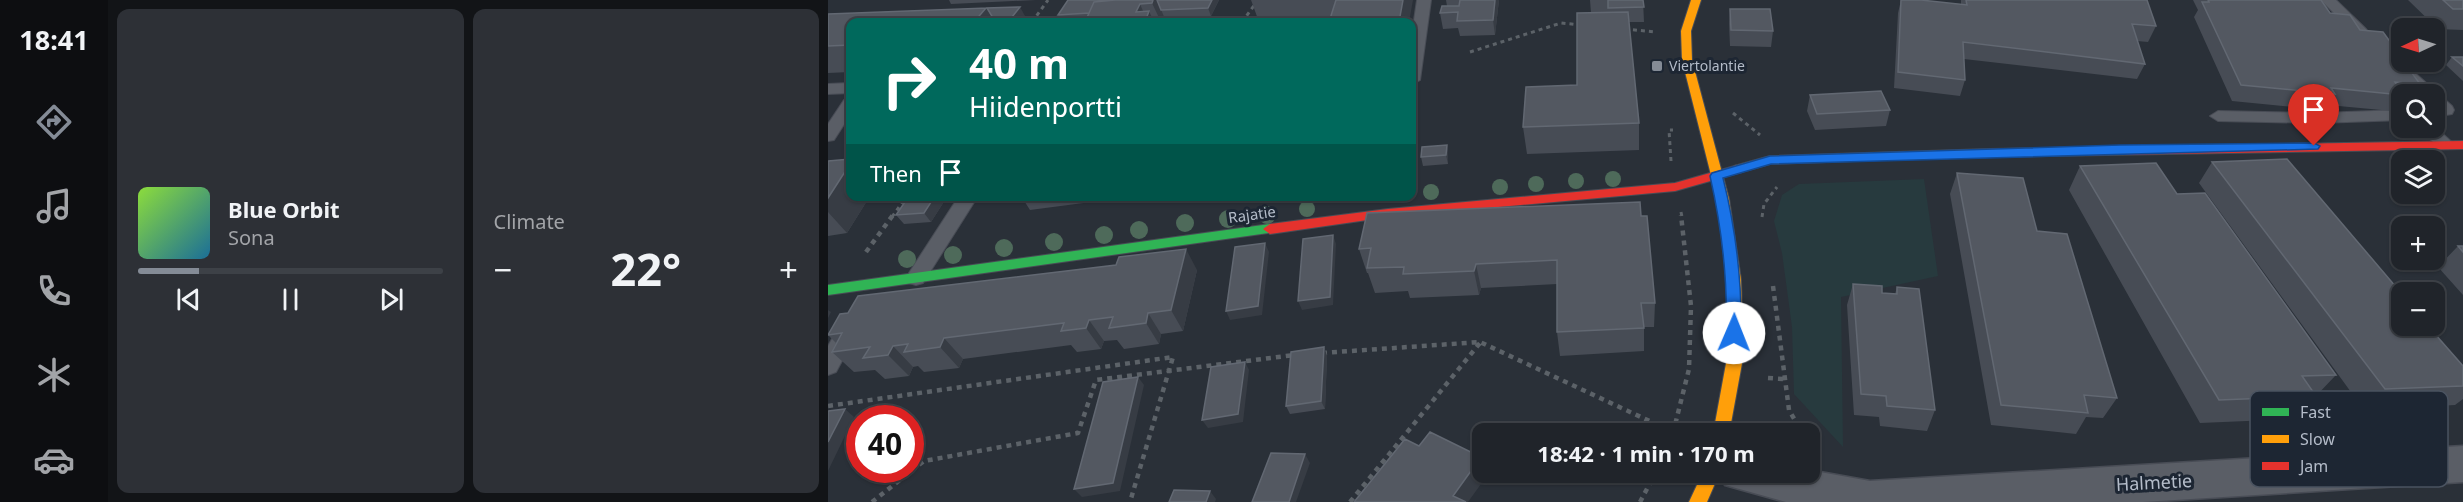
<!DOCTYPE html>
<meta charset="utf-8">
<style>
body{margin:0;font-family:"Noto Sans",sans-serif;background:#2d3036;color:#f1f3f6;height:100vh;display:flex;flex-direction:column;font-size:22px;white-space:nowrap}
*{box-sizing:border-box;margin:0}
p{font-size:20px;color:#a2a4a8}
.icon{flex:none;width:33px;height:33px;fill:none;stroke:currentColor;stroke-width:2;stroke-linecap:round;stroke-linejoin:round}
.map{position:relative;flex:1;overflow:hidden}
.side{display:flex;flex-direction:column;gap:9px;padding:9px;background:#121417;width:720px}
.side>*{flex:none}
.top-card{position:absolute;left:18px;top:18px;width:570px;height:183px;border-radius:12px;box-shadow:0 2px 4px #0004,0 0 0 2px #3d4147;background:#00695c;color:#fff;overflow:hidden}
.needle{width:39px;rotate:266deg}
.controls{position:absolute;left:1563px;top:18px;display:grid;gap:12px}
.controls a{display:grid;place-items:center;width:54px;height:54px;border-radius:12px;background:#20242a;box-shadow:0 2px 4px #0004,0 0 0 2px #3d4147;font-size:30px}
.speed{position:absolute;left:18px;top:405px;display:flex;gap:12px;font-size:30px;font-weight:700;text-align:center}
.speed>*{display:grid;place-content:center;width:78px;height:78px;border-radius:50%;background:#20242a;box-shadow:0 2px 4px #0004,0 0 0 2px #3d4147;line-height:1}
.speed .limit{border:9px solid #d22;background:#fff;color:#111}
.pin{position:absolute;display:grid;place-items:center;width:51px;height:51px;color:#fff;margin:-62px -26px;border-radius:50% 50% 50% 0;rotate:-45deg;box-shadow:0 0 6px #0007}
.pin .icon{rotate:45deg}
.me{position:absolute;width:66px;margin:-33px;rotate:1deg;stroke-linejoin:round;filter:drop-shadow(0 0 4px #0008)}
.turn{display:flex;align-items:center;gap:21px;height:126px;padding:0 24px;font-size:27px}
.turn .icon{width:78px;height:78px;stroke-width:2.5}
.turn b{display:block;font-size:42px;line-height:51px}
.then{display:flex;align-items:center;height:57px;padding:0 24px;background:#0003;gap:12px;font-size:22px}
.big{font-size:45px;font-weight:700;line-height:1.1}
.side .tile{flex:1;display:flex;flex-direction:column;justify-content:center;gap:9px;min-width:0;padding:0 21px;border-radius:12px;background:#2d3036}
.song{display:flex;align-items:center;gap:18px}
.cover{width:72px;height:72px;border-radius:9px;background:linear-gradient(135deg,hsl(90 70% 55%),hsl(200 70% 35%))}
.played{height:6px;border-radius:3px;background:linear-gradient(90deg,#848b96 20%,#3d4147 20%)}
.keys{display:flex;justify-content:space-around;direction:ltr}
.heat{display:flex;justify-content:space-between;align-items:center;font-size:33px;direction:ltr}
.side .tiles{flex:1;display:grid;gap:9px;grid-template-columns:repeat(2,1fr)}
.trip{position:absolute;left:644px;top:423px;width:348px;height:60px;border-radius:12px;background:#20242a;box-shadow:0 2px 4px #0004,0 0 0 2px #3d4147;font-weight:700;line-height:60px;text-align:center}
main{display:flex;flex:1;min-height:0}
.tabs{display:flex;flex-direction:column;width:108px;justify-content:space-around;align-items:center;background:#0d0e11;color:#a2a4a8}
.tabs .icon{width:42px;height:42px}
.tabs .active{color:#848b96}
.tabs b{font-size:27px;color:#f1f3f6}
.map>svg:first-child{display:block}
.green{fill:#273a3e}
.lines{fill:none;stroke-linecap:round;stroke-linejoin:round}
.lane-casing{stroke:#484c55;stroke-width:2}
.street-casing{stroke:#484c55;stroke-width:3}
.fast-casing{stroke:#484c55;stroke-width:2}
.slow-casing{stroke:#484c55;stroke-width:2}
.jam-casing{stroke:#484c55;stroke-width:2}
.path-far1{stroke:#5c6268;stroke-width:3;stroke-dasharray:4 4;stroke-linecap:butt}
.path{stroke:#5c6268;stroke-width:4.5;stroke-dasharray:5 5;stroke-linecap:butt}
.lane{fill:#5a5e66;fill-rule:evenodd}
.street{fill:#5a5e66;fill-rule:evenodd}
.fast{fill:#30b455;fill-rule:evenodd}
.slow{fill:#ff9f0a;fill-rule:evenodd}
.jam{fill:#e5322d;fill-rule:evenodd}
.tree{fill:#4e6a5a}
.wall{fill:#474c55}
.shaded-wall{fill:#373c44}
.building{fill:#535861;stroke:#626872;stroke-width:1.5}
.route{fill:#1a73e8;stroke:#114b97;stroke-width:1.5}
.poi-dot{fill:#848b96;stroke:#1d2633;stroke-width:2}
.labels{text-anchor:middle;stroke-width:6;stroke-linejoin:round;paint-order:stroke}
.far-poi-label{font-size:14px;fill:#b4bcc9;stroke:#1d2633;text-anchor:start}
.street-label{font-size:15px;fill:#b4bcc9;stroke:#1d2633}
.near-street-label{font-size:18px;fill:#b4bcc9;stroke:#1d2633}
.key{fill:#1d2633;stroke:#4a5360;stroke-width:1.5}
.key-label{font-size:16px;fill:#b4bcc9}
</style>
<main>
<nav class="tabs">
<b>18:41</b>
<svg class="icon active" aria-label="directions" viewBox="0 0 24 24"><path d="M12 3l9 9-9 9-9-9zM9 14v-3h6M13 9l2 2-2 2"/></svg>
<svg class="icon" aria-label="music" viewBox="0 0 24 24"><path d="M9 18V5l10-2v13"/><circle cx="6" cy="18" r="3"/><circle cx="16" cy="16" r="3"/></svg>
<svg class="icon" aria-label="phone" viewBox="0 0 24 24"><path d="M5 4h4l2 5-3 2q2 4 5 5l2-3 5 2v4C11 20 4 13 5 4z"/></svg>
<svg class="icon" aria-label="climate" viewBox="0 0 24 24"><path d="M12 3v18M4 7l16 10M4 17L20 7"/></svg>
<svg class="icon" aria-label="car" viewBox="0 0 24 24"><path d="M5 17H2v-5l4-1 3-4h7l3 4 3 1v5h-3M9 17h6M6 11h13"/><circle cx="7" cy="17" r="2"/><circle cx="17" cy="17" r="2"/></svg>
</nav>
<section class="side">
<div class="tiles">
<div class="tile">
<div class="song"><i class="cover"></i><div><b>Blue Orbit</b><p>Sona</p></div></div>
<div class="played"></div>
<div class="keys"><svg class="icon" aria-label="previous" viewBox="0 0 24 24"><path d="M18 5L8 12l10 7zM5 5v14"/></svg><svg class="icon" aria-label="pause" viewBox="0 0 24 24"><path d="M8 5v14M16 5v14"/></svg><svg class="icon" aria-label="next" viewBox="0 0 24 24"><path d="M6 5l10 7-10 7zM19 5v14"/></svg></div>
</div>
<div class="tile"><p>Climate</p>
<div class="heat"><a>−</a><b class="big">22°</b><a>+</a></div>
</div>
</div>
</section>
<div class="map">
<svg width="1635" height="502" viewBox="0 0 1635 502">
<rect width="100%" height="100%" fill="#2a3038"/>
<path class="green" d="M 1096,179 L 1110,276 L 1013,297 L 1015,447 L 966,394 L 964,327 L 954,253 L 946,221 L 954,195 L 971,184 Z"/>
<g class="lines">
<defs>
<path id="lane" d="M 589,0 L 603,0 L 592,80 L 584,85 L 584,34 Z
M 1493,0 L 1508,0 L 1538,29 L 1540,32 L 1538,35 L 1528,35 Z
M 1572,63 L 1578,65 L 1624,106 L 1626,110 L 1624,114 L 1606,117 L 1606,94 L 1592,94 L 1564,68 Z
M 22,83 L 22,93 L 0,94 L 0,84 Z
M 22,99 L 22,115 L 6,140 L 0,141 L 0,124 L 16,100 Z
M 1574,110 L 1574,120 L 1491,123 L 1390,121 L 1382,116 L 1390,111 L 1491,113 Z
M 1606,126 L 1627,145 L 1624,149 L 1612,149 L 1591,128 Z
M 131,196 L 150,196 L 95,283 L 88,285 L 81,283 L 78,278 L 81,273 Z
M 19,323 L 26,325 L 30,331 L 8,372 L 0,375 L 0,346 L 12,325 Z"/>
<path id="street" d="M 1635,446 L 1635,482 L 1315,502 L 958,502 L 897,485 L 891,472 L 981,472 L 981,470 L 1042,481 Z"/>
<path id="fast" d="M 442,224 L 447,226 L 449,229 L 447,232 L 0,295 L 0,285 Z"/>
<path id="slow" d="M 863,0 L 873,0 L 863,31 L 864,60 L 901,199 L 913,280 L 915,358 L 901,434 L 885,434 L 899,358 L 899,280 L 889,199 L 854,60 L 853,31 Z
M 1161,149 L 1165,150 L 1167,153 L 1165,156 L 942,164 L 910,173 L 904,169 L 906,166 L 942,156 Z
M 875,472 L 892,472 L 879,502 L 861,502 Z"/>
<path id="jam" d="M 1635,141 L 1635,149 L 1161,157 L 1155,153 L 1161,149 Z
M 910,165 L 914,166 L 916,169 L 914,172 L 847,191 L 560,217 L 442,234 L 435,229 L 442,224 L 560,209 L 847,183 Z"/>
</defs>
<use href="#lane" class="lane-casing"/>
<use href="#street" class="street-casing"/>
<use href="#fast" class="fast-casing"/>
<use href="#slow" class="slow-casing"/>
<use href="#jam" class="jam-casing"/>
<path class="path-far1" d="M 204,22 L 220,0
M 414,22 L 430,0
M 797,29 L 828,32
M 642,52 L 733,23 L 754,25
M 905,113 L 932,135
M 843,161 L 841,130 L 845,130
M 853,212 L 854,217
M 64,217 L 79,196
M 934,217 L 936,204 L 949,187"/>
<path class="path" d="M 38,252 L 65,215
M 945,286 L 961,410 L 975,434
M 494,353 L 652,342 L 845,432
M 940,378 L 955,379
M 0,406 L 345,357 L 302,502
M 845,433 L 861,369 L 863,306 L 853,215
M 44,502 L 96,461 L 250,433 L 268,380 L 466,355
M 522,502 L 652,343
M 812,502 L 828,472"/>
<use href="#lane" class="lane"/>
<use href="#street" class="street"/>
<use href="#fast" class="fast"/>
<use href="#slow" class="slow"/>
<use href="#jam" class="jam"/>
</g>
<g class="tree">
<circle cx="785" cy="179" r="8"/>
<circle cx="748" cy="181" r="8"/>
<circle cx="708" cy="184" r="8"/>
<circle cx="672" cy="187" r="8"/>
<circle cx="603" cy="192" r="8"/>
<circle cx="479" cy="209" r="8"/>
<circle cx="439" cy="215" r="9"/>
<circle cx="400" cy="219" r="9"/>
<circle cx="357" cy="223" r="9"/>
<circle cx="311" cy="230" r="9"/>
<circle cx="276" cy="235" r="9"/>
<circle cx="226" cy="242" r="9"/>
<circle cx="176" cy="248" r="9"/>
<circle cx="125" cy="255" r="9"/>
<circle cx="79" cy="259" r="9"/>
</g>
<path class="wall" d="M 121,0 L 208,0 L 123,4 Z
M 240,0 L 391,0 L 383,16 L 337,19 L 336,22 L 234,22 L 230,15 Z
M 423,0 L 585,0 L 502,20 L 441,22 L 431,22 Z
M 618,0 L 671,0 L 667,35 L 632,36 L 630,28 L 615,29 L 612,13 L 619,6 Z
M 762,0 L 815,0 L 816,22 L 801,22 L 811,123 L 811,150 L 699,154 L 695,127 L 749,85 L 763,13 Z
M 1073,0 L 1133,4 L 1133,0 L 1319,0 L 1328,26 L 1320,42 L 1309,41 L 1317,64 L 1309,79 L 1136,59 L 1137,80 L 1132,96 L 1066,88 L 1070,13 Z
M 1365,0 L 1493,0 L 1502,13 L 1532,30 L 1592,84 L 1585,94 L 1574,94 L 1574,100 L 1564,111 L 1500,105 L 1496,110 L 1404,101 L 1366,17 L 1370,10 Z
M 1580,0 L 1635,0 L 1635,30 L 1610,29 Z
M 159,8 L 197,16 L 191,22 L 22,22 L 22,72 L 0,73 L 0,14 Z
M 902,9 L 945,31 L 943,47 L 902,46 L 901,24 Z
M 1624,57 L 1635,57 L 1635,81 L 1618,65 Z
M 982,95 L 1062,110 L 1058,126 L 987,130 L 979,111 Z
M 619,145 L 620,154 L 620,164 L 595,166 L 593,157 Z
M 0,161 L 22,196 L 42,196 L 19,233 L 0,236 Z
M 1384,162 L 1635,366 L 1635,399 L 1627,405 L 1536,410 L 1371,183 Z
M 1252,166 L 1349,194 L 1508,375 L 1466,419 L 1372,423 L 1241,190 Z
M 1129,173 L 1209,231 L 1289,398 L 1275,418 L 1258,417 L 1248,434 L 1163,425 L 1122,194 Z
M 81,196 L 118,196 L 119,197 L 103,222 L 76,224 L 68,215 Z
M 193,196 L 309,196 L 202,210 Z
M 813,216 L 827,303 L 826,327 L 816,327 L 816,351 L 732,356 L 729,332 L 729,284 L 653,288 L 651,295 L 582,298 L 580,291 L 547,293 L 540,273 L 539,273 L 531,249 Z
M 1630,246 L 1635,246 L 1635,295 L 1610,267 Z
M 369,270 L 355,331 L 333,334 L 331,344 L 296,349 L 289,340 L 276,341 L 273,349 L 249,352 L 243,345 L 135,359 L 131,368 L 96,372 L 90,366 L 85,367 L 81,376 L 57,379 L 47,370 L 26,372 L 4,352 L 8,343 L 0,335 Z
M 1025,284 L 1054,293 L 1067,294 L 1069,287 L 1107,410 L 1099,431 L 1052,426 L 1051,417 L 1026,415 L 1019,305 Z
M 496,347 L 499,356 L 497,409 L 462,414 L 458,406 Z"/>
<path class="shaded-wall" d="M 325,0 L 329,0 L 337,19 L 336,22 L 333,22 L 324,3 Z
M 384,0 L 391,0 L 383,16 L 380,8 Z
M 575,0 L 585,0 L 581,22 L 571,22 Z
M 667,0 L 671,0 L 667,35 L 665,20 Z
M 312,4 L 318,18 L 321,11 L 326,22 L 313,22 L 308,12 Z
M 192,7 L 197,16 L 191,22 L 187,22 L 184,17 Z
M 158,8 L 167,22 L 146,22 Z
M 619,145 L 620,154 L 620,164 L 618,155 Z
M 22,164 L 22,196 L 42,196 L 19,233 L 0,212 L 0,198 Z
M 107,196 L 118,196 L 119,197 L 103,222 L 96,213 Z
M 505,235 L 508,244 L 505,305 L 474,310 L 470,301 Z
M 437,243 L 441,252 L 434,315 L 402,320 L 398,311 Z
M 358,249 L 369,270 L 355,331 L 343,310 Z
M 648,264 L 653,288 L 651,295 L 646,271 Z
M 0,310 L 3,312 L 0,318 Z
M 320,313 L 333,334 L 331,344 L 318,323 Z
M 261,320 L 276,341 L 273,349 L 258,328 Z
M 116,338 L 135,359 L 131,368 L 112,347 Z
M 65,346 L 85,367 L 81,376 L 60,355 Z
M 496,347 L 499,356 L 497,409 L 493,401 Z
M 417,362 L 421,370 L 415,422 L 380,428 L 374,420 Z
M 310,377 L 316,385 L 292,491 L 254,497 L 246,489 Z
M 17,409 L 26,417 L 0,471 L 0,442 Z
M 477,454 L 482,463 L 468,502 L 461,502 Z
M 653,457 L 654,463 L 654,472 L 656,472 L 658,477 L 640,502 L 627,502 L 625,496 Z
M 382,491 L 388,499 L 387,502 L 378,502 Z"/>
<path class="building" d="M 240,0 L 287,0 L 266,2 L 261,13 L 230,15 Z
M 287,0 L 325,0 L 324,3 L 312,4 L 308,12 L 321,11 L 317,22 L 257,22 L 266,2 Z
M 329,0 L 384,0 L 380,8 L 333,10 Z
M 508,0 L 575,0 L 571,22 L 501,22 Z
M 632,0 L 667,0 L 665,20 L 629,21 L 630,12 L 612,13 L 614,6 L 631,6 Z
M 780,0 L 815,0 L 816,7 L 780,8 Z
M 1073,0 L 1093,0 L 1139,5 L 1138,0 L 1319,0 L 1328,26 L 1304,24 L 1317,64 L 1135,42 L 1137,80 L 1070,72 Z
M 1380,0 L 1493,0 L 1502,13 L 1522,15 L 1532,30 L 1555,32 L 1574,58 L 1574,62 L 1576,62 L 1592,84 L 1567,82 L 1575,94 L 1574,95 L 1503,88 L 1507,94 L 1413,85 L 1374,2 L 1381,2 Z
M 1615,0 L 1635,0 L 1635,9 L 1625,9 Z
M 192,7 L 184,17 L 165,18 L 159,8 Z
M 158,8 L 146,22 L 22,22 L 22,45 L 0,46 L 0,14 Z
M 902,9 L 942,9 L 945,31 L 903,30 Z
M 800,12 L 811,123 L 695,127 L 698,87 L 749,85 L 749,13 Z
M 1624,57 L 1635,57 L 1635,66 Z
M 1053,91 L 1062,110 L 989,114 L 982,95 Z
M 619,145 L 618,155 L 593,157 L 594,147 Z
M 22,159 L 22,164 L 0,198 L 0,161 Z
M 1459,159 L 1574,294 L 1574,326 L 1600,326 L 1635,366 L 1635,386 L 1557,389 L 1384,162 Z
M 1328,163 L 1349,194 L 1377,193 L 1508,375 L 1474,376 L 1488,396 L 1391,400 L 1252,166 Z
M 1129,173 L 1195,178 L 1209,231 L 1239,234 L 1289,398 L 1256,395 L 1260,413 L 1173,405 Z
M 81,196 L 107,196 L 96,213 L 68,215 Z
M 812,202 L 813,216 L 819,216 L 827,303 L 813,303 L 816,328 L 729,332 L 729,260 L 648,264 L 646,271 L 575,274 L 576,267 L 539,268 L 543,248 L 531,249 L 539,213 Z
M 505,235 L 502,297 L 470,301 L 475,239 Z
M 437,243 L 430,306 L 398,311 L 407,247 Z
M 1630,246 L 1635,246 L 1635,252 Z
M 358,249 L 343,310 L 320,313 L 318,323 L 281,328 L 285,317 L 261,320 L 258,328 L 233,331 L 236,323 L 116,338 L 112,347 L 76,352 L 80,344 L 65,346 L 60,355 L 35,358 L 42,347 L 4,352 L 14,333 L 0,335 L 12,314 L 20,313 L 30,296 L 288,265 L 291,257 Z
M 1025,284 L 1054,286 L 1054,293 L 1069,294 L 1069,287 L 1091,289 L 1107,410 L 1059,406 L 1058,396 L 1033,394 Z
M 496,347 L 493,401 L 458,406 L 463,352 Z
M 417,362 L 410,414 L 374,420 L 383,367 Z
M 310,377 L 285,483 L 246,489 L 275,382 Z
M 17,409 L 0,442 L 0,411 Z
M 602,432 L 653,457 L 625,496 L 638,502 L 526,502 L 577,439 L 591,446 Z
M 443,453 L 477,454 L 461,502 L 424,502 Z
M 346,490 L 382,491 L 378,502 L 341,502 Z"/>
<path class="route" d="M 1486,143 L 1492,146 L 1490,149 L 943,164 L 895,178 C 908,230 914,280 913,333 L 906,339 L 898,333 C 900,279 894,229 882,176 L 884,173 L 942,156 L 1292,145 Z"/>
<rect class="poi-dot" x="823" y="60" width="12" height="12" rx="3"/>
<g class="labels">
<g class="far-poi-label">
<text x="841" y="71">Viertolantie</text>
</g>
<g class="street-label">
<text transform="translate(424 215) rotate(-8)" y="5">Rajatie</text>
</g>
<g class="near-street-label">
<text transform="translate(1326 483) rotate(-3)" y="6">Halmetie</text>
</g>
</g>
<rect x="1422" y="391" width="198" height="96" rx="9" class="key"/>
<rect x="1434" y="408" width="27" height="8" fill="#30b455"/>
<rect x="1434" y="435" width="27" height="8" fill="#ff9f0a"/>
<rect x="1434" y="462" width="27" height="8" fill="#e5322d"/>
<g class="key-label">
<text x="1472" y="418">Fast</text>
<text x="1472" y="445">Slow</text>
<text x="1472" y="472">Jam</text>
</g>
</svg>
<div class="controls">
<a><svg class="needle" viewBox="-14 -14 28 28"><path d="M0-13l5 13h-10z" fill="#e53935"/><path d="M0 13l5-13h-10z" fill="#a2a4a8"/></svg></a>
<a><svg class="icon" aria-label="search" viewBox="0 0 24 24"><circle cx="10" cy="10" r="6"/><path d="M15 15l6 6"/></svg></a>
<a><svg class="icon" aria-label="layers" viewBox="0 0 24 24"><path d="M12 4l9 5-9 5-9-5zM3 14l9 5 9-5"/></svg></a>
<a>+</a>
<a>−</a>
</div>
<div class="speed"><div class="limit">40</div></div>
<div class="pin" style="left:1486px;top:146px;background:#d93025"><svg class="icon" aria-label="arrive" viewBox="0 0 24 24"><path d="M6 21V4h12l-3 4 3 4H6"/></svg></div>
<svg class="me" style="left:906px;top:333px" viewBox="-20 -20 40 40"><circle r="19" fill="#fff"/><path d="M0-13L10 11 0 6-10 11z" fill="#1a73e8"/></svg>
<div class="trip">18:42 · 1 min · 170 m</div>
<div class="top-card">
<div class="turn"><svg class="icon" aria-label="right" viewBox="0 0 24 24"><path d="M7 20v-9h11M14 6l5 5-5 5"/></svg><div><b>40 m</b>Hiidenportti</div></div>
<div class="then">Then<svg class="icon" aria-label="arrive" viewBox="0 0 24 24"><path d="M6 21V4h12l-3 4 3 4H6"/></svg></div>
</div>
</div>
</main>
